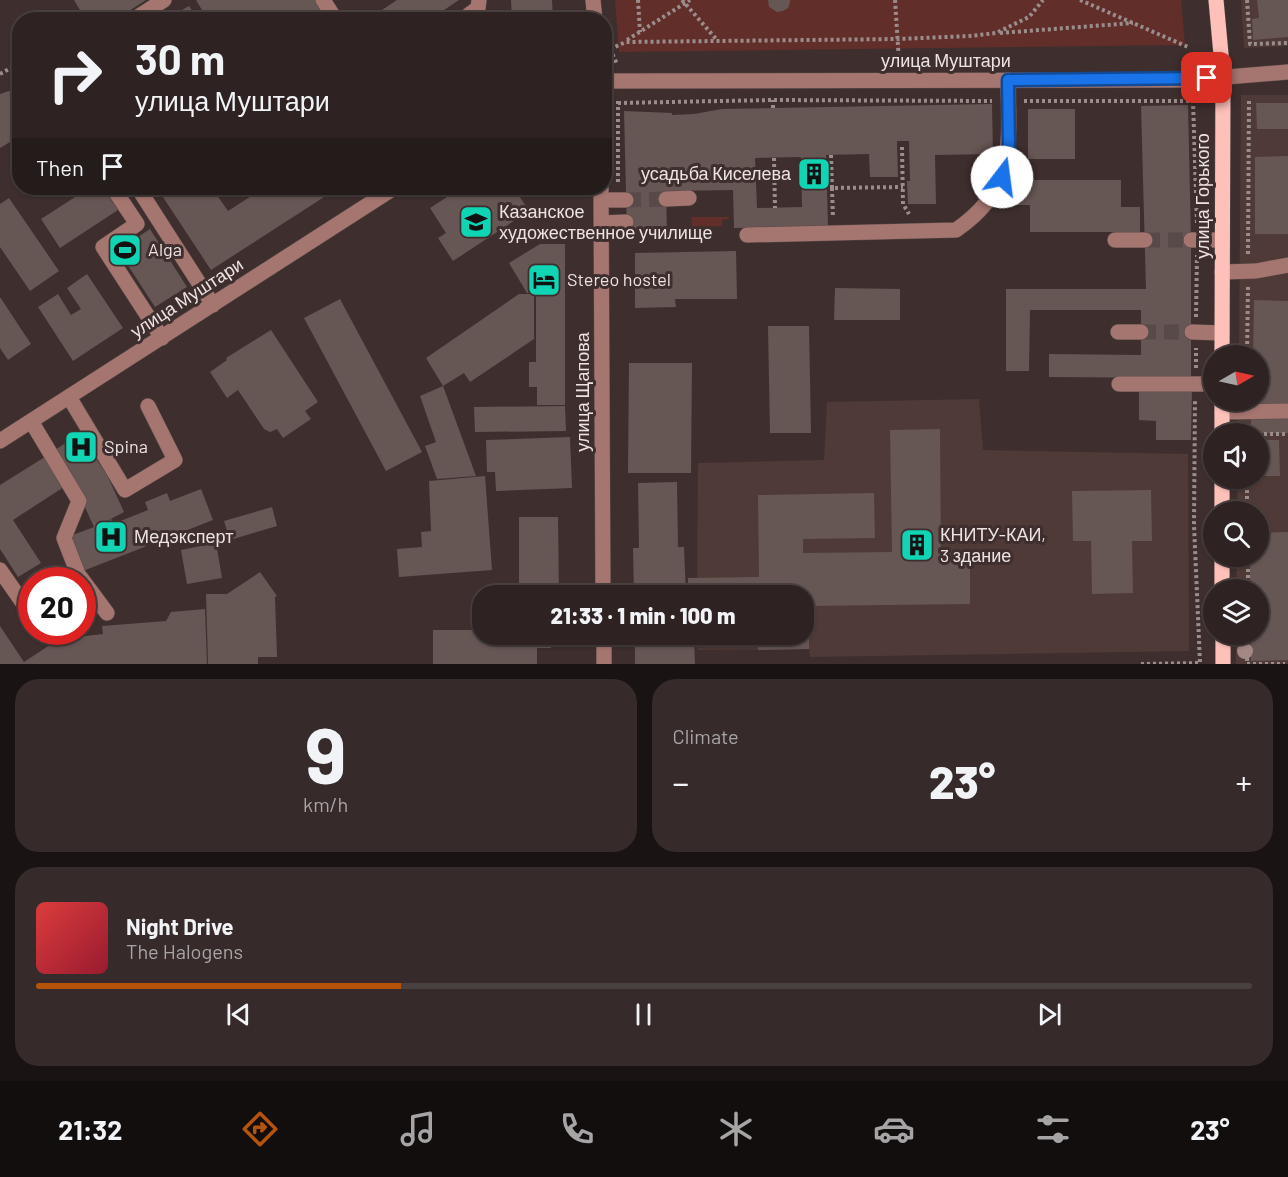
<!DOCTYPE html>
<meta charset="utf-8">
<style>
body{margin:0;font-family:Barlow,sans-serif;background:#362b2a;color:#f1f3f6;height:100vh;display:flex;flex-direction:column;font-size:22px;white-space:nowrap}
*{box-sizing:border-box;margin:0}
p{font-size:20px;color:#a7a4a5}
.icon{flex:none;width:33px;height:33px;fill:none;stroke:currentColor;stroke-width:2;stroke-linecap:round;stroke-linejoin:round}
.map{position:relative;height:664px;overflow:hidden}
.drawer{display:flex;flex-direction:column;gap:15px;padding:15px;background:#191313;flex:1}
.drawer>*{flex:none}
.banner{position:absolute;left:12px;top:12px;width:600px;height:183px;border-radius:24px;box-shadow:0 2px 4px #0004,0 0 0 2px #494040;background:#2e2322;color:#f1f3f6;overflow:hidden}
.needle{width:39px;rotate:81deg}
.buttons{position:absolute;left:1203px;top:345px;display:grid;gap:12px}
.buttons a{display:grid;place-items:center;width:66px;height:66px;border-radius:50%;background:#2e2322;box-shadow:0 2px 4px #0004,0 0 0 2px #494040;font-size:30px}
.speed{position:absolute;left:18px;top:567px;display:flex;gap:12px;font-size:30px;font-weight:700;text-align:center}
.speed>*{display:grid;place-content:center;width:78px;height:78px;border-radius:50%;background:#2e2322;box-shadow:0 2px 4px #0004,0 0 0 2px #494040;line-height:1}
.speed .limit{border:9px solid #d22;background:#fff;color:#111}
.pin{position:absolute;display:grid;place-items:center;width:51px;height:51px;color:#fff;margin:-26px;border-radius:12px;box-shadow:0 3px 9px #0006}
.me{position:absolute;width:66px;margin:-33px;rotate:15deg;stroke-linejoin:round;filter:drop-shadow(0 0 4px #0008)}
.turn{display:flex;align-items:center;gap:21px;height:126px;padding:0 24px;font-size:27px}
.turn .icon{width:78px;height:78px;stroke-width:2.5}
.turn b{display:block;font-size:42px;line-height:51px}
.then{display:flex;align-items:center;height:57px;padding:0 24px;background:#0003;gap:12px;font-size:22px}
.big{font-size:45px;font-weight:800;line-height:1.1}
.drawer .card{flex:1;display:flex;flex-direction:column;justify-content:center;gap:9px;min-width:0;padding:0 21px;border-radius:24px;background:#362b2a}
.drawer .dial{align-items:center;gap:0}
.dial b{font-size:78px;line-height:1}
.song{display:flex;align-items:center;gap:18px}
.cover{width:72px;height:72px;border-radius:9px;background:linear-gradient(135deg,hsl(0 70% 55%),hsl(350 70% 35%))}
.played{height:6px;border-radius:3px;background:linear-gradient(90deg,#b45309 30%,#494040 30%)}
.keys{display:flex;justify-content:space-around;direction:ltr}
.heat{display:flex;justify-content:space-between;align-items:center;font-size:33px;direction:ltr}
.drawer .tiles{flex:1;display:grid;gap:15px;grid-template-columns:1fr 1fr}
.card:last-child{grid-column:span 2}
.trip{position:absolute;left:472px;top:585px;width:342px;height:60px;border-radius:24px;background:#2e2322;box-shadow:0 2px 4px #0004,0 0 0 2px #494040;font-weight:800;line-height:60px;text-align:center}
.menu{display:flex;height:96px;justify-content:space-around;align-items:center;background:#120e0e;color:#a7a4a5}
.menu .icon{width:42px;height:42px}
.menu .active{color:#b45309}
.menu b{font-size:27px;color:#f1f3f6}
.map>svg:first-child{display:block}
.built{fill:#4f3a37}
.green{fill:#612e2a}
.building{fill:#665654;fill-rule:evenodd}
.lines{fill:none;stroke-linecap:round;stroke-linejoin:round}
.minor-tunnel{stroke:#584a49;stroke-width:15;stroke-dasharray:15 8;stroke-linecap:butt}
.minor-casing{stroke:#5a4c4b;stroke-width:16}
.major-casing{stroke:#5a4c4b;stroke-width:16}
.path{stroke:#9a8d8c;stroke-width:4;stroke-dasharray:3 3;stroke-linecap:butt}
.minor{stroke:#a5756f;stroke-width:15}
.major{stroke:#fec1ba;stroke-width:15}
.tree{fill:#a48885}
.route-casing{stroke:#114b97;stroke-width:15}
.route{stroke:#1a73e8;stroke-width:10}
.labels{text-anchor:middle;stroke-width:6;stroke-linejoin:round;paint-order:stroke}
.street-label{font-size:18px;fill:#ece2e1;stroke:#3e2f2e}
.poi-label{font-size:18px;fill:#ece2e1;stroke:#3e2f2e;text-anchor:start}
</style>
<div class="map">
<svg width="1288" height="664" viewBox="0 0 1288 664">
<rect width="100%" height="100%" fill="#3e2f2e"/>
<path class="built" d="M 1241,0 L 1288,0 L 1288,46 L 1244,48 Z
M 1241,95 L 1288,95 L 1288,664 L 1236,664 L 1236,635 L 1258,634 L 1258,590 L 1236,589 L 1237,557 L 1258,556 L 1258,512 L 1237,511 L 1238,479 L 1258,478 L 1258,434 L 1238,433 L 1238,401 L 1258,400 L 1258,356 L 1239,355 Z
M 979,399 L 983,450 L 1188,454 L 1189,651 L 810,657 L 809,649 L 697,650 L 697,635 L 804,634 L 804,596 L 697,595 L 698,463 L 824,460 L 827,402 Z"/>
<path class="green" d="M 615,0 L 1181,0 L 1185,45 L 619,52 Z
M 691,217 L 729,217 L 729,219 L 722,220 L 722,226 L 692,227 Z"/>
<path class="building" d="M 74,0 L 146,0 L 115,20 L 86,20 Z
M 196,0 L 317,0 L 329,20 L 208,20 Z
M 397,0 L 459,0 L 429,20 L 367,20 Z
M 511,0 L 552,0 L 553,20 L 512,20 Z
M 768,0 L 790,0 L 790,2 L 788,8 L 783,11 L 777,12 L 769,7 Z
M 1257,0 L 1288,0 L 1288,37 L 1253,40 L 1252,19 L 1259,18 Z
M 189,6 L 198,20 L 154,20 L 164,13 L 168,18 Z
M 9,91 L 20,94 L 20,136 L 0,148 L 0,94 Z
M 1256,103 L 1288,103 L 1288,129 L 1257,129 Z
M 992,104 L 993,154 L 935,155 L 936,204 L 908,204 L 907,181 L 910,181 L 909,141 L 897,141 L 898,177 L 870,177 L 869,154 L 826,155 L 828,226 L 734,228 L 733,190 L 666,191 L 667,233 L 627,233 L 624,111 L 672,113 L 672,115 L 694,114 L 722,109 ZM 801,157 L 802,207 L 757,208 L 755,158 Z
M 1188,105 L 1191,240 L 1191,378 L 1049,377 L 1049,354 L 1141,355 L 1141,310 L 1030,310 L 1029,371 L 1006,371 L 1006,289 L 1146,289 L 1141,106 Z
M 1028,109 L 1075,109 L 1075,159 L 1028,159 Z
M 1288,156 L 1288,234 L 1255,234 L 1255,157 Z
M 1012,180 L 1121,180 L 1121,207 L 1140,207 L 1140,232 L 1030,232 L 1030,205 L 1012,205 Z
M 89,188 L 103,188 L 118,210 L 60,248 L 41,219 Z
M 157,188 L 212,188 L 228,211 L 264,188 L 338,188 L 211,270 Z
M 461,188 L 514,188 L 529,211 L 453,261 L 438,238 L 446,233 L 430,208 Z
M 9,198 L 59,271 L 30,291 L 0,247 L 0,204 Z
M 150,229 L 187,287 L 155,307 L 118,250 Z
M 540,244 L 565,244 L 565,405 L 537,405 L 537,387 L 529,387 L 529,362 L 536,362 L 536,292 L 527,293 L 509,263 Z
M 736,251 L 737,299 L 675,299 L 676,307 L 635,308 L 635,253 Z
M 87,274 L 123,328 L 73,361 L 38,307 L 58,294 L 71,315 L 81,309 L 67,288 Z
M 835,288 L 900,289 L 900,320 L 834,320 Z
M 519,294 L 534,294 L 534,339 L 470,382 L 464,373 L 443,386 L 426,358 Z
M 0,297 L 31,344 L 8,360 L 0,348 Z
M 340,299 L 422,452 L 386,471 L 304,318 Z
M 1254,300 L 1288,301 L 1288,404 L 1250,404 L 1251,400 L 1258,400 L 1258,356 L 1253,356 Z
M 768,326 L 809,326 L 811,433 L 770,433 Z
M 271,330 L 318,402 L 305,411 L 311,419 L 283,438 L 277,429 L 270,432 L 264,429 L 238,390 L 227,398 L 210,372 L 227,360 L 226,358 Z
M 629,363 L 692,363 L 691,473 L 628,473 Z
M 443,386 L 476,476 L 437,479 L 425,446 L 436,442 L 420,396 Z
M 1139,388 L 1192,389 L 1191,440 L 1156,440 L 1156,421 L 1139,420 Z
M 565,406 L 566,431 L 475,432 L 474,407 Z
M 1251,419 L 1288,419 L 1288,433 L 1251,433 Z
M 940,429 L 941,552 L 970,552 L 970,604 L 809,606 L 809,649 L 758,650 L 757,634 L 804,634 L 804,596 L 688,596 L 688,578 L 759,577 L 758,495 L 874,493 L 875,538 L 803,539 L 803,553 L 892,552 L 890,430 Z
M 79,434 L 107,475 L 124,512 L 103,523 L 112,519 L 113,524 L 148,510 L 145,502 L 167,493 L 170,501 L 201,489 L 213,520 L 83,571 L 70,536 L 94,527 L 78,492 L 52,452 Z
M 570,437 L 572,488 L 496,491 L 495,472 L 487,472 L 486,440 Z
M 1258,440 L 1279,440 L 1280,476 L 1258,476 Z
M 48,455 L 67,485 L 13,520 L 41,563 L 18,577 L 0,549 L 0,485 Z
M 485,476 L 492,570 L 399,577 L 397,549 L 422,547 L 421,532 L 431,531 L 429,481 Z
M 677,482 L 678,547 L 684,547 L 686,596 L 634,596 L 633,548 L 639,548 L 638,483 Z
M 1151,490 L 1152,541 L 1132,541 L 1133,593 L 1092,594 L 1091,541 L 1073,541 L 1072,491 Z
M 272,507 L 277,526 L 230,540 L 224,521 Z
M 519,517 L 558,517 L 559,596 L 519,596 Z
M 1288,532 L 1288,660 L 1251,661 L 1251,634 L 1258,634 L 1258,590 L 1250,590 L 1250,556 L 1258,556 L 1258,533 Z
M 216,543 L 222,578 L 187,584 L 181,550 Z
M 260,572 L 277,596 L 275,597 L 277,657 L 258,657 L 258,664 L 208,664 L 206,594 L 227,594 Z
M 205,609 L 207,664 L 0,664 L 0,626 L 24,662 L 59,639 L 103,634 L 102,626 L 166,621 L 171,612 Z
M 433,630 L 483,630 L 483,634 L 551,634 L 551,648 L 537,648 L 537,664 L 433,664 Z
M 635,634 L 688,634 L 688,637 L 694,637 L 695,664 L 635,664 Z"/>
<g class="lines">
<path class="minor-tunnel" d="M 626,200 L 666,199
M 1145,240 L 1191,240
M 1141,332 L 1192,332"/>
<defs>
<path id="minor" d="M 323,0 L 336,20
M 593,0 L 595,20
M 133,20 L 164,0
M 462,20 L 478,8 L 479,0
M 604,81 L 1191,80 L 1288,72
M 113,188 L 137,224 L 103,247 L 162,338
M 138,188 L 213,305
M 601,188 L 603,596
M 666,199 L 689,198
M 601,200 L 626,200
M 601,223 L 626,222
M 747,235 L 956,230 C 1016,189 1009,145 1008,80
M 1115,240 L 1145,240
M 1191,240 L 1222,240
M 1222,272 L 1256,271 L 1288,265
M 1118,332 L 1141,332
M 1192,332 L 1222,333
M 1119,384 L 1214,384
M 69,397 L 125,490 L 175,460 L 148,406
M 1222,412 L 1288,411
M 31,421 L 79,501 L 64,538 L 78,574 L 107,613
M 0,441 L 394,188
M 0,570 L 32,616
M 604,634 L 604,664"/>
<path id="major" d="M 1216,0 L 1223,76 L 1222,356
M 1222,434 L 1222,400
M 1222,512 L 1222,478
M 1222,556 L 1222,590
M 1223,634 L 1223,664"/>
</defs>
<use href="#minor" class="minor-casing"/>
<use href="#major" class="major-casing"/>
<path class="path" d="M 638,0 L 640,32
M 682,0 L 717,40
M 895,0 L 899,61
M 1080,0 L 1188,47
M 1247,0 L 1250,44 L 1288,43
M 608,31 L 610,49 L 617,64
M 1000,33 L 1133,23
M 627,40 L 690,0
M 610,49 L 626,42 L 898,39 L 970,36 L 996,33 L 1029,17 L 1043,0
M 0,74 L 20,63
M 618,101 L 618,184
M 1024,101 L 1193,101 L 1197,224
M 618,103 L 773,100 L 992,101
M 773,108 L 773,100
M 902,147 L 903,204 L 909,214
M 831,155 L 832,188 L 903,187
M 774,158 L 775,208
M 832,188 L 833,218
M 1248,254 L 1249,99
M 1196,317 L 1197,255
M 1247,356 L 1248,286
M 1196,368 L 1196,348
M 1258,434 L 1288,434
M 1247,478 L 1247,512
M 1248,590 L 1248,556
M 1248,634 L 1247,664 L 1285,664
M 1141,664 L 1200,663 L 1194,525 L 1195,399"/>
<use href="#minor" class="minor"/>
<use href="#major" class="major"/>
</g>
<circle class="tree" cx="1245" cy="651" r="8"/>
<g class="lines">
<defs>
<path id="route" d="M 1002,177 L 1009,148 L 1008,80 L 1207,78"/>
</defs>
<use href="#route" class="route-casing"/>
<use href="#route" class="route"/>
</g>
<defs>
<symbol id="building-square" viewBox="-11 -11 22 22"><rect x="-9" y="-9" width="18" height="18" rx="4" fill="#10d5b4" stroke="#3e2f2e"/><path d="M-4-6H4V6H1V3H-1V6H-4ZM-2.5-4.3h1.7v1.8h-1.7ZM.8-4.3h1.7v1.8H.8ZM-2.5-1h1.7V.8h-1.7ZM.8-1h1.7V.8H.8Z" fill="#111"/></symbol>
<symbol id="university-square" viewBox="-11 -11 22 22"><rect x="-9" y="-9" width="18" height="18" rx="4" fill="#10d5b4" stroke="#3e2f2e"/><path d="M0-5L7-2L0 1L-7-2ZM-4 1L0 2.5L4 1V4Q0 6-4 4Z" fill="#111"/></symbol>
<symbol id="stadium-square" viewBox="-11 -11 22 22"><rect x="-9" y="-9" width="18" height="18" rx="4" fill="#10d5b4" stroke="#3e2f2e"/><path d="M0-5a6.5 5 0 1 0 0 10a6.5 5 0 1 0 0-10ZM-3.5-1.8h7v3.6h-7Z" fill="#111"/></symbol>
<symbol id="hotel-square" viewBox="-11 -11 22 22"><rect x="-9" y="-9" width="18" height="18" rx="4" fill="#10d5b4" stroke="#3e2f2e"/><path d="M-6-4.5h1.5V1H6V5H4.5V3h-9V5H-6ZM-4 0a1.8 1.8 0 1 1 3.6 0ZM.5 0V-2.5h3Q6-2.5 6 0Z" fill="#111"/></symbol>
<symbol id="hospital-square" viewBox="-11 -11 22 22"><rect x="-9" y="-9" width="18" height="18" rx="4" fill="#10d5b4" stroke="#3e2f2e"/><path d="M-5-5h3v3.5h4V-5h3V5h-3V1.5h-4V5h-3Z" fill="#111"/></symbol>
</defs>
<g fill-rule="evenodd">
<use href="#building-square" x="795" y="155" width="38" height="38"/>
<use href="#university-square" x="457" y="203" width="38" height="38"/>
<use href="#stadium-square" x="106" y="231" width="38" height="38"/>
<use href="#hotel-square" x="525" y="261" width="38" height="38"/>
<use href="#hospital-square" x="62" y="428" width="38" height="38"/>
<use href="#hospital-square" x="92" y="518" width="38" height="38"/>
<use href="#building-square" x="898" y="526" width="38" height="38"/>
</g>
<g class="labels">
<g class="street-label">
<text x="946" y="67">улица Муштари</text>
<text transform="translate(1203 196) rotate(-90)" y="6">улица Горького</text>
<text transform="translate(187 298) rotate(-33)" y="6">улица Муштари</text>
<text transform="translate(583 392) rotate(-90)" y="6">улица Щапова</text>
</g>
<g class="poi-label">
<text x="791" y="180" text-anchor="end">усадьба Киселева</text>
<text x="499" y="218">Казанское<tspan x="499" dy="21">художественное училище</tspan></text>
<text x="148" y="256">Alga</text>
<text x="567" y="286">Stereo hostel</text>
<text x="104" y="453">Spina</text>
<text x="940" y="541">КНИТУ-КАИ,<tspan x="940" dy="21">3 здание</tspan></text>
<text x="134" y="543">Медэксперт</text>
</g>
</g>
</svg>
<div class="buttons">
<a><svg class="needle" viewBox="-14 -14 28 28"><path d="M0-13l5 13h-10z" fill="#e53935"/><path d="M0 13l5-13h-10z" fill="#a7a4a5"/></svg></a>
<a><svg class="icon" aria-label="sound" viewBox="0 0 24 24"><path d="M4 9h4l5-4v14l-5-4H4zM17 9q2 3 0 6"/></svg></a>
<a><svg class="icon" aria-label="search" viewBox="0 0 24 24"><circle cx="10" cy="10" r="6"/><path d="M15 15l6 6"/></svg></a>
<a><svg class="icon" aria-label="layers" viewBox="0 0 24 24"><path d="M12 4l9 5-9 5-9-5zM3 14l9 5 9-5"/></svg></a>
</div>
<div class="speed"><div class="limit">20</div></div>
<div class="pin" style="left:1207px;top:78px;background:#d93025"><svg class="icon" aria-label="arrive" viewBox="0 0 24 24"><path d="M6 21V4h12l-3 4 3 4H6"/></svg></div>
<svg class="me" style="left:1002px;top:177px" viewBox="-20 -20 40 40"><circle r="19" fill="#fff"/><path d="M0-13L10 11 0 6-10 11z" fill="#1a73e8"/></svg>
<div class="trip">21:33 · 1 min · 100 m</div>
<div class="banner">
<div class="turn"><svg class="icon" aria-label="right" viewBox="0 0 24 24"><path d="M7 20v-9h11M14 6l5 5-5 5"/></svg><div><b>30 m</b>улица Муштари</div></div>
<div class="then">Then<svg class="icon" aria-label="arrive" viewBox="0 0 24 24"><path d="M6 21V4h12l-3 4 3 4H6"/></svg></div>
</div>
</div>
<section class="drawer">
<div class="tiles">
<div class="card dial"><b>9</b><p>km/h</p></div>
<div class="card"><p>Climate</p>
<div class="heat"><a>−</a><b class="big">23°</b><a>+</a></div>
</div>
<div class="card">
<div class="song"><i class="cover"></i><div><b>Night Drive</b><p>The Halogens</p></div></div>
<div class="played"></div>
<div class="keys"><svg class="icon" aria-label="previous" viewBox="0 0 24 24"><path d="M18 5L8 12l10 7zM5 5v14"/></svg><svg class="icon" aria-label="pause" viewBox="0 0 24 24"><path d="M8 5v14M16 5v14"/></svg><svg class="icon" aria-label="next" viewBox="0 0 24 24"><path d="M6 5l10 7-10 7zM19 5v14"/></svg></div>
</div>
</div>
</section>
<nav class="menu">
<b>21:32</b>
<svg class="icon active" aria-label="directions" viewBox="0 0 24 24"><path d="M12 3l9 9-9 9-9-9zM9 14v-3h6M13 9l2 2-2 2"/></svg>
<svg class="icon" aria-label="music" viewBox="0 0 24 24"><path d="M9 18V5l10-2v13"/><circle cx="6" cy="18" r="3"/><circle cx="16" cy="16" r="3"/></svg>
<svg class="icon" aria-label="phone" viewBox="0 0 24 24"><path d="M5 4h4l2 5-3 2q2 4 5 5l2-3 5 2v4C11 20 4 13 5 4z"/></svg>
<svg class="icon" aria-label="climate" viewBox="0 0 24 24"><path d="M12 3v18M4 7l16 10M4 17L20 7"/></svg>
<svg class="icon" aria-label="car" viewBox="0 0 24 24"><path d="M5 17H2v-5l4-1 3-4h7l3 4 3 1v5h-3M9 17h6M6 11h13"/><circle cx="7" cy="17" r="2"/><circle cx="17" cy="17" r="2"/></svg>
<svg class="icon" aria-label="filters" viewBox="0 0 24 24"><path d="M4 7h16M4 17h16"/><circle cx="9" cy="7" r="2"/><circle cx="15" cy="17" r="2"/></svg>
<b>23°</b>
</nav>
